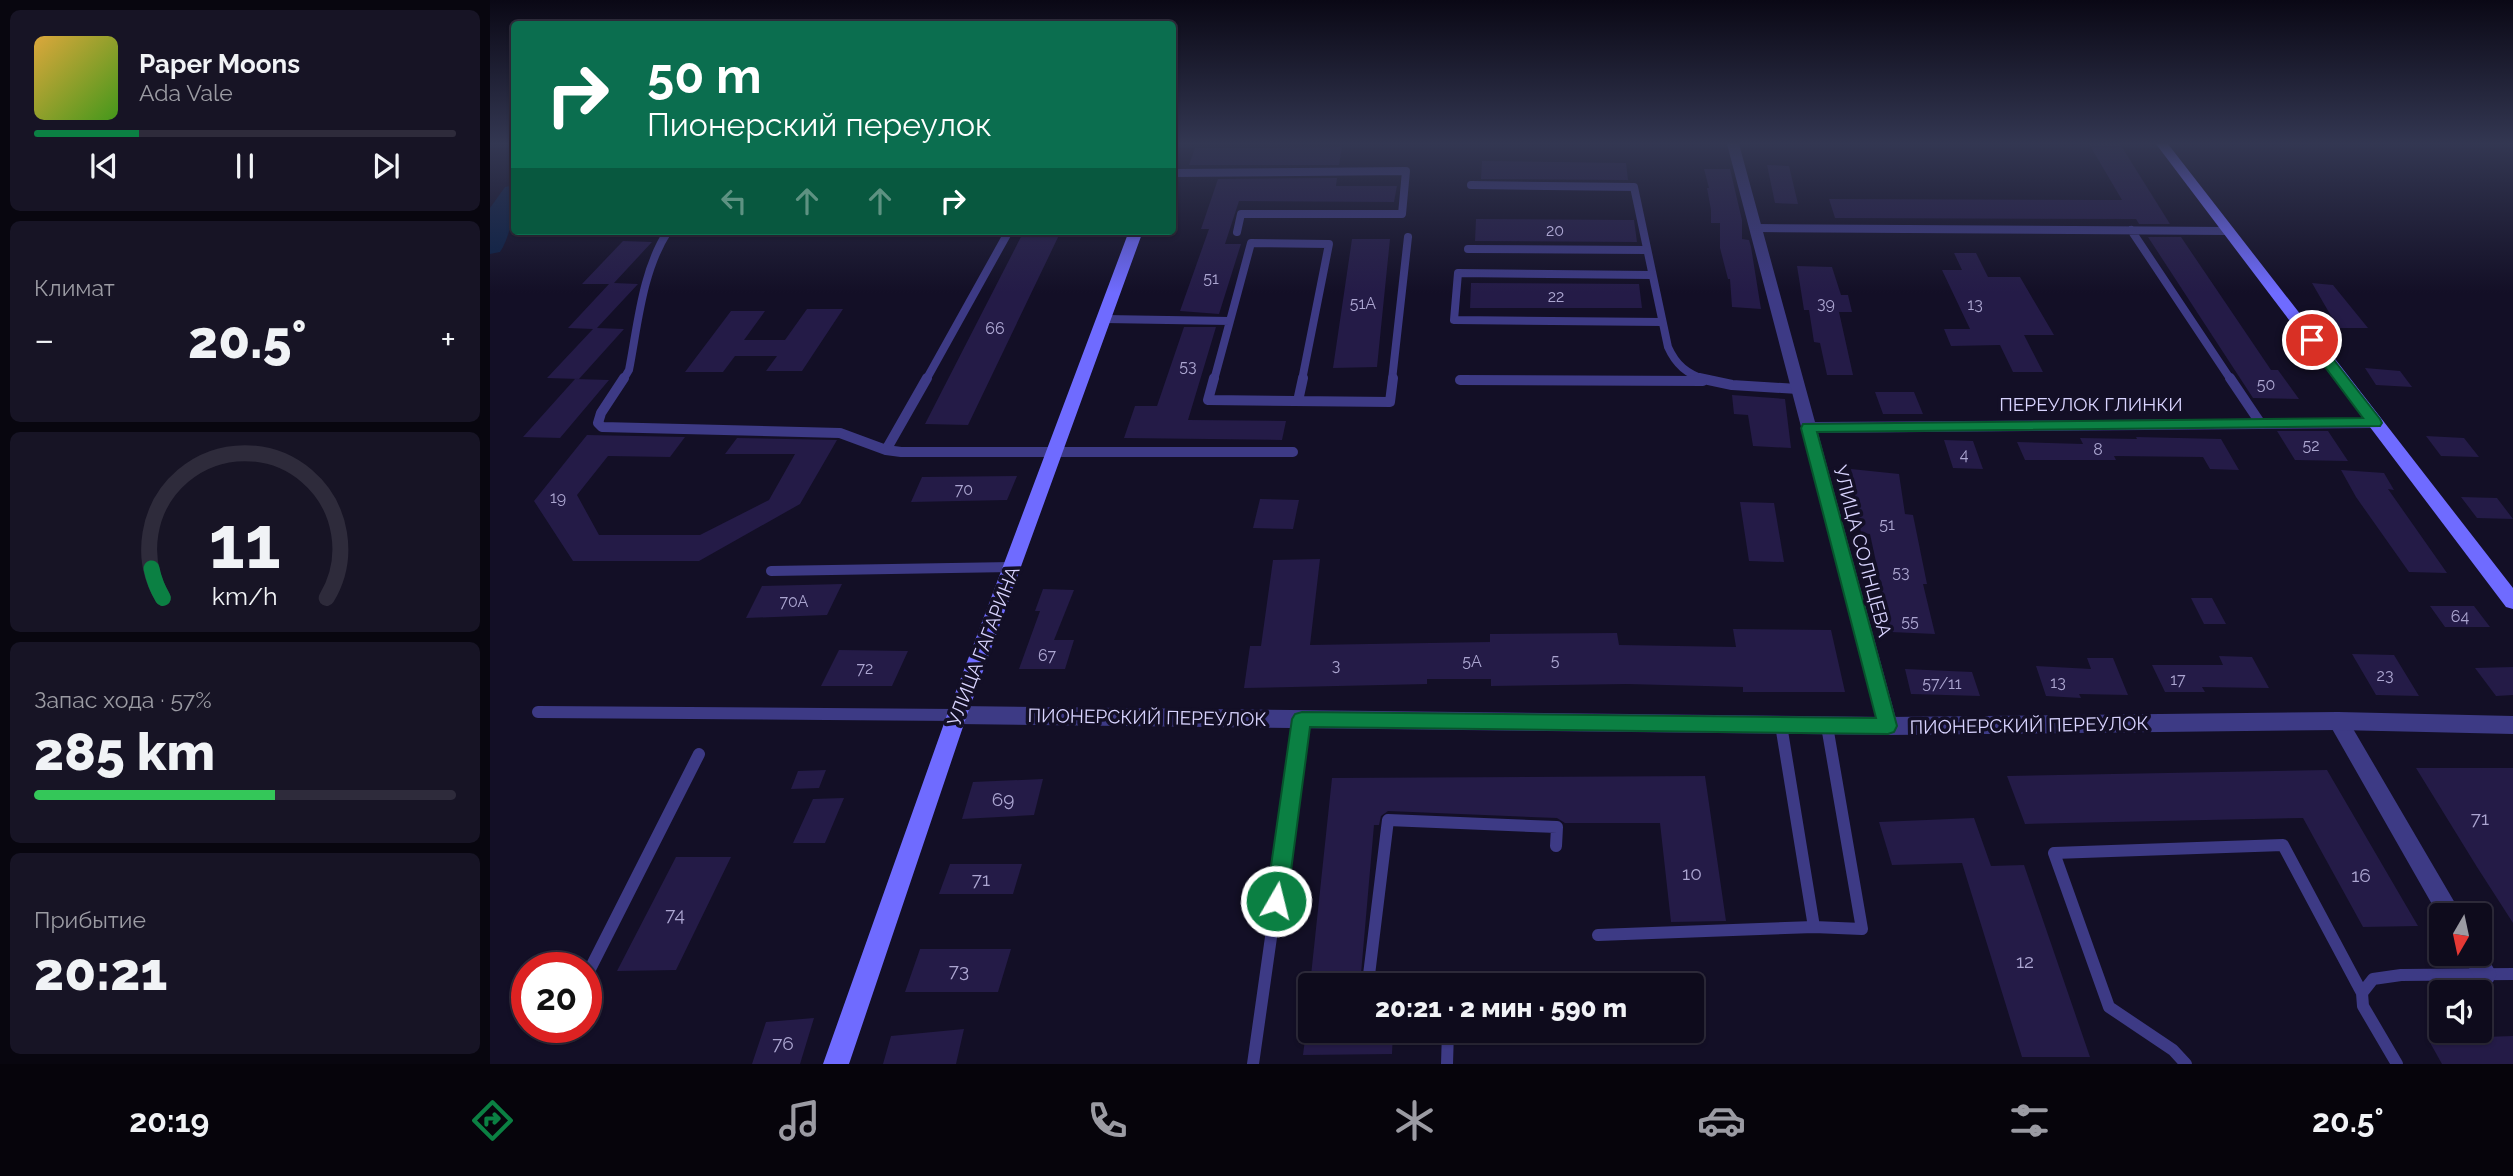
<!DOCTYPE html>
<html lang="ru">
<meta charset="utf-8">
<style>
body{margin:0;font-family:Raleway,sans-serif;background:#171425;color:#f1f3f6;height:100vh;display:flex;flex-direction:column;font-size:26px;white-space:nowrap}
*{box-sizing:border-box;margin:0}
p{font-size:23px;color:#9b9ba3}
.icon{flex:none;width:38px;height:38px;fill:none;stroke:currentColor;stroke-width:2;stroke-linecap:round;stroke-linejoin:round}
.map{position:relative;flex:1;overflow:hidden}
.sheet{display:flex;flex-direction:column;gap:10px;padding:10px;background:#08060f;width:490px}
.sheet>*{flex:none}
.guide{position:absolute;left:21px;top:21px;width:665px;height:214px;border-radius:7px;box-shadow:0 2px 5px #0004,0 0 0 2px #2e2b3b;background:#0b6e4f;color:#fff;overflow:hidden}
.needle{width:46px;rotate:189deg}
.buttons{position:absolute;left:1939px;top:903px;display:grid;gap:14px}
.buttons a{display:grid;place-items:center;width:63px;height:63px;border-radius:7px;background:#0e0b1c;box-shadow:0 2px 5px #0004,0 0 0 2px #2e2b3b;font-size:35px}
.speed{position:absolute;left:21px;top:952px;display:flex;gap:14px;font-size:35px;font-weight:700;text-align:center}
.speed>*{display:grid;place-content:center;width:91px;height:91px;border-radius:50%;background:#0e0b1c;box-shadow:0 2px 5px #0004,0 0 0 2px #2e2b3b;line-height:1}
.speed .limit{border:10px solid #d22;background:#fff;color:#111}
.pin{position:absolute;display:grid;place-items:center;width:60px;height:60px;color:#fff;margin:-30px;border:4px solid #fff;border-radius:50%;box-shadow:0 2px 7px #0007}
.me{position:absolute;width:77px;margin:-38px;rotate:8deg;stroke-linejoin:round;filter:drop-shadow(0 0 5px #0008)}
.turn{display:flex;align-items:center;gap:24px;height:147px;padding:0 21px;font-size:32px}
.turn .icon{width:91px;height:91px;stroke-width:2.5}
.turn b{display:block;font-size:49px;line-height:60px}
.lanes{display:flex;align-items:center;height:66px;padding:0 21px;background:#0003;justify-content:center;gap:35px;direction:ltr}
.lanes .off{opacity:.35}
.big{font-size:52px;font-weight:800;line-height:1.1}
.sheet .card{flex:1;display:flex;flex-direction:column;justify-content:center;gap:10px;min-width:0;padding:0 24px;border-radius:10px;background:#171425}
.sheet .dial{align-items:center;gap:0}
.dial svg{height:182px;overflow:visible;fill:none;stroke:#2e2b3b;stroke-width:7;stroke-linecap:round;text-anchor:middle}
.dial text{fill:#f1f3f6;stroke:none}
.song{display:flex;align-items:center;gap:21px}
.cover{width:84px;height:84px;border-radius:10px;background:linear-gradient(135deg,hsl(40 70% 55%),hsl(100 70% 35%))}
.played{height:7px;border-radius:4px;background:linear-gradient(90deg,#0b8043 25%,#2e2b3b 25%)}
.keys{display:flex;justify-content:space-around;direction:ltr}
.heat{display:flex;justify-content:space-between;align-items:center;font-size:38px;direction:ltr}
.charge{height:10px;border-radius:5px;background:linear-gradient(90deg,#34c759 57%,#2e2b3b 0)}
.trip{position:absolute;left:808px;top:973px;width:406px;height:70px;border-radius:7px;background:#0e0b1c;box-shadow:0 2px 5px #0004,0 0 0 2px #2e2b3b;font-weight:800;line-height:70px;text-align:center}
.tab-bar{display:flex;height:112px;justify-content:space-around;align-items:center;background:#06040b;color:#9b9ba3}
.tab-bar .icon{width:49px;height:49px}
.tab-bar .current{color:#0b8043}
.tab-bar b{font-size:32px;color:#f1f3f6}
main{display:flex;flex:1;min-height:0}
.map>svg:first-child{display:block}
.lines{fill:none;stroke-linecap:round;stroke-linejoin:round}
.river{fill:#0a1f44;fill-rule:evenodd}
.building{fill:#241b47}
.service-far2{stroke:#3d3a85;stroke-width:8}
.service-far1{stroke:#3d3a85;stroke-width:10}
.service{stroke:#3d3a85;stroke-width:12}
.minor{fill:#3d3a85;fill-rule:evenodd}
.tertiary{fill:#3d3a85;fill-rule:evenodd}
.secondary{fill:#6f6bff;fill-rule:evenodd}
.route{fill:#0b8043;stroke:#07532c;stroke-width:2}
.labels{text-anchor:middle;stroke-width:7;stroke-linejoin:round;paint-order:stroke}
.number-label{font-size:16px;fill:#aca6d1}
.street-label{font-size:19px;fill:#d9d4ff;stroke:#130f26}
.near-number-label{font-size:19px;fill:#aca6d1}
</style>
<main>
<section class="sheet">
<div class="card">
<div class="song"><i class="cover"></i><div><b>Paper Moons</b><p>Ada Vale</p></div></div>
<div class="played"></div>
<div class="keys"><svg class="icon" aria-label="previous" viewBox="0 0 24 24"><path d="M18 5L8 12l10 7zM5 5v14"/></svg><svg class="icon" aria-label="pause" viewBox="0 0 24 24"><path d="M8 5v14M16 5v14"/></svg><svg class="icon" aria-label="next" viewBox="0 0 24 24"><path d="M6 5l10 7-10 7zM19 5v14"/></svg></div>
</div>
<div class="card"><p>Климат</p>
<div class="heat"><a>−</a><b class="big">20.5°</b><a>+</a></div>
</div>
<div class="card dial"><svg viewBox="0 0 100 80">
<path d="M14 69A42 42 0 1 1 86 69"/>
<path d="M14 69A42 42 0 0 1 9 56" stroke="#0b8043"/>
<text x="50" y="56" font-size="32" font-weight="700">11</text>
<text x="50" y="72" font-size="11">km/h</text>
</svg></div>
<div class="card"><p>Запас хода · 57%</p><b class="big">285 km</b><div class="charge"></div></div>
<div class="card"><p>Прибытие</p><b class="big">20:21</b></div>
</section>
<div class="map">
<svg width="2023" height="1064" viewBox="0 0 2023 1064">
<rect width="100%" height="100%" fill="#130f26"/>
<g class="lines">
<path class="river" d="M 24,185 C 26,203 21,236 10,252 L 0,254 L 0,208 L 15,187 Z"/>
</g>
<path class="building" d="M 1599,144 L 1630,144 L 1680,224 L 1649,224 L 1646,219 L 1345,218 L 1339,199 L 1632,200 Z
M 852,147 L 849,165 L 699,165 L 705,148 Z
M 992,161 L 1136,163 L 1138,180 L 991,179 Z
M 1277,165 L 1299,166 L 1308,204 L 1285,203 Z
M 1214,169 L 1240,169 L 1252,220 L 1252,239 L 1259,240 L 1261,247 L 1271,309 L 1242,307 L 1240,279 L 1238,279 L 1230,248 L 1230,223 L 1221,223 L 1221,210 L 1217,188 L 1219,188 Z
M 847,178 L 846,186 L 907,186 L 904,202 L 749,201 L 735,244 L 751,244 L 729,314 L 690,311 L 719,229 L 711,229 L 728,179 Z
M 986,219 L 1144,220 L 1147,242 L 985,241 Z
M 534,231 L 571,231 L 478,425 L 435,424 Z
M 1658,237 L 1691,237 L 1781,370 L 1788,370 L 1809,399 L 1763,398 Z
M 862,239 L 900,239 L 887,367 L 843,368 Z
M 133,241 L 162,242 L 124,283 L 148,284 L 107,328 L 134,329 L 89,379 L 57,378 L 103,329 L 78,328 L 119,284 L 92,284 Z
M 1464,253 L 1486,253 L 1498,277 L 1530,277 L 1564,335 L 1534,335 L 1553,372 L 1523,372 L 1510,345 L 1461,346 L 1454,329 L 1480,329 L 1452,270 L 1472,270 Z
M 1307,266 L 1342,267 L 1351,295 L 1358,295 L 1362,312 L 1349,312 L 1363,375 L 1337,375 L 1330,343 L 1324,342 L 1319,310 L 1314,310 Z
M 981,283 L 1149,284 L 1152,308 L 980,308 Z
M 1822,283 L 1843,285 L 1878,328 L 1848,328 Z
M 317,309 L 353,309 L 312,371 L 276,371 L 287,356 L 245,356 L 233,372 L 195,372 L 241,311 L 275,311 L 254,340 L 295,340 Z
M 694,327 L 726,327 L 698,420 L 796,421 L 792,440 L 634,438 L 645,406 L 667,406 Z
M 1875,368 L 1910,371 L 1922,387 L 1886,385 Z
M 85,379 L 119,380 L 70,438 L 33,437 Z
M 1385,392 L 1424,392 L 1433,414 L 1393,414 Z
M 1242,395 L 1295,399 L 1301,448 L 1263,446 L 1258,415 L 1244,414 Z
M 1787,431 L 1838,431 L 1858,461 L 1805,460 Z
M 97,435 L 195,437 L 180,457 L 118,456 L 87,495 L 109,535 L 210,535 L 279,500 L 305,454 L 235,454 L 247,438 L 347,440 L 310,504 L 209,561 L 83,561 L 44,501 Z
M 1936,436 L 1974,438 L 1989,457 L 1951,456 Z
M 1646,437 L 1731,439 L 1749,470 L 1720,469 L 1713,457 L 1624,456 L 1626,460 L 1535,460 L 1527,442 L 1593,444 L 1590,438 L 1647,439 Z
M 1454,440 L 1483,441 L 1493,469 L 1463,468 Z
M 1361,469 L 1409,474 L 1415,514 L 1423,515 L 1437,584 L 1433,584 L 1445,634 L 1401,632 L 1380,534 L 1371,533 Z
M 1851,470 L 1894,473 L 1904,490 L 1898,489 L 1957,573 L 1919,572 L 1866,497 Z
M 527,476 L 517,500 L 421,502 L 432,477 Z
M 1971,497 L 2007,498 L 2023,519 L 1987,518 Z
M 770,499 L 809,500 L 803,529 L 763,528 Z
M 1250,502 L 1284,503 L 1294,562 L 1259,561 Z
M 830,559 L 820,645 L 1000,642 L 1000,634 L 1127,633 L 1129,645 L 1246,647 L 1243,629 L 1341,630 L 1355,692 L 1253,692 L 1253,687 L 1137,684 L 1001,686 L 1001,679 L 937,679 L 937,684 L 754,688 L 760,646 L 771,646 L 783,560 Z
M 352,584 L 337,615 L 256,618 L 272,586 Z
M 553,589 L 584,590 L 564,640 L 584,640 L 575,669 L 529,669 L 550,611 L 545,611 Z
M 1701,598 L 1722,598 L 1736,624 L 1714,624 Z
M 1940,606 L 1984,606 L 2000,627 L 1955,627 Z
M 349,650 L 418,651 L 402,686 L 331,686 Z
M 1862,654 L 1904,655 L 1929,696 L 1886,695 Z
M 1729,656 L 1762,657 L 1779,688 L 1712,687 L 1715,692 L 1675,692 L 1662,665 L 1733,665 Z
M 1597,658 L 1623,658 L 1638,695 L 1589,694 L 1591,698 L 1556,696 L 1546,666 L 1601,669 Z
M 2023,667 L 2023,695 L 2006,696 L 1985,668 Z
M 1415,669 L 1482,672 L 1490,696 L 1421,694 Z
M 1926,768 L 2023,768 L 2023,923 L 1987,867 Z
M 336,770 L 329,788 L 301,789 L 308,771 Z
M 1837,770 L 1928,926 L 1873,927 L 1813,818 L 1535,824 L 1517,776 Z
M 1215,776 L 1236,921 L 1181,922 L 1170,823 L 1075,823 L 1067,818 L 898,811 L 891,816 L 889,825 L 884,825 L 870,985 L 820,985 L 842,778 Z
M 553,779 L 544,815 L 472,819 L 483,782 Z
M 354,798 L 335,843 L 303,843 L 323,799 Z
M 1484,818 L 1501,866 L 1534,865 L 1600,1057 L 1532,1057 L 1472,863 L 1402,865 L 1389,822 Z
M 186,857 L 241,857 L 186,970 L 127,971 Z
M 460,864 L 532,864 L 523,894 L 449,894 Z
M 430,949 L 521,949 L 508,992 L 415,992 Z
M 324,1018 L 310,1064 L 262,1064 L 276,1022 Z
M 474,1029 L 466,1064 L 393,1064 L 401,1036 Z
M 816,1031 L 903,1031 L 902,1054 L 813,1055 Z
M 2023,1036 L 2023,1064 L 1952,1064 L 1938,1039 Z"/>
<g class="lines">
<path class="service-far2" d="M 682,173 L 916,171 L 912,214 L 751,214 L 747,232
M 981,185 L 1144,187 L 1178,347 C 1186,365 1197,374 1216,380
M 1266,228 L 1738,231
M 1641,230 L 1741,380
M 978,249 L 1156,250
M 1162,275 L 968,273 L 964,320 L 1172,322
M 615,319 L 740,321 L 761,243 L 839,244 L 812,380
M 133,380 L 139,370 C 148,324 152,271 178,231
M 436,380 L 519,231
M 724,380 L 740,321
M 902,380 L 918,237"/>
<path class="service-far1" d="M 134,378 L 111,413 L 108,423 L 112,427 L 350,433 L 396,450 L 411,452 L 803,452
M 724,378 L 718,400 L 900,402 L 903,378
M 1209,378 L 1242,385 L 1308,389
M 1740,378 L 1771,424
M 970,380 L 1213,381
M 808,401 L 813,378
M 396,450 L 437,378
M 281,571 L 522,567"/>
<path class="service" d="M 48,712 L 467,715
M 1291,725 L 1324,927
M 1108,935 L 1324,927 L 1372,929 L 1337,726
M 96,977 L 209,754
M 931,985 L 878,983 L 898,820 L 1067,827 L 1066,846
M 1872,993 L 1883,979 L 1911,975 L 2023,974
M 763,1064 L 812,719
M 957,1064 L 958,1031
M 1696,1064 L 1683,1050 L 1619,1007 L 1564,853 L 1793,845 L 1872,993 L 1873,1006 L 1907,1064"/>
<path class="minor" d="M 1237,144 L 1249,144 L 1325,422 L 1885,418 L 1893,423 L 1885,428 L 1328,433 L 1408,726 L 1405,732 L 1398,735 L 1391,732 Z
M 1848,712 L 1855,715 L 1972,915 L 1951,915 L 1951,920 L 1841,727 L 1838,721 L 1841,715 Z
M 1990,945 L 2007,974 L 2003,982 L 1995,986 L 1987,982 L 1971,954 L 1990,954 Z"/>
<path class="tertiary" d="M 467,706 L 1398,717 L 1848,712 L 2023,716 L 2023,734 L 1848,730 L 1398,735 L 467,724 L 460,721 L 457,715 L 460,709 Z"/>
<path class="secondary" d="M 1666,144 L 1678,144 L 2023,588 L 2023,609 L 2016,607 Z
M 639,231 L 653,231 L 477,715 L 359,1064 L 333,1064 L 457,715 Z"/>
</g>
<linearGradient id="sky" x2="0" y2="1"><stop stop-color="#0a0815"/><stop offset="0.49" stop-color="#333752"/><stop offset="1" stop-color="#333752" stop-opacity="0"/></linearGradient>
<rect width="2023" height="293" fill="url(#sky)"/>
<path class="route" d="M 1822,335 L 1826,337 L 1890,419 L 1892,423 L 1890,426 L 1327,432 L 1407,726 L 1404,732 L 1398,734 L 820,727 L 797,901 L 794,908 L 786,911 L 779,908 L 776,901 L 802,719 L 805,714 L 812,712 L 1386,718 L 1311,428 L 1313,424 L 1873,418 L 1815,340 Z"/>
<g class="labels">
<g class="number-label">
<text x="1065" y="236">20</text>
<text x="721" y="284">51</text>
<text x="1066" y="302">22</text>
<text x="873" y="309">51А</text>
<text x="1336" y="309">39</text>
<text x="1485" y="310">13</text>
<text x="505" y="334">66</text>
<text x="698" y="372">53</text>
<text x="1776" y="390">50</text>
<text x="1821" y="451">52</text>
<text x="1608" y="455">8</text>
<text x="1474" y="460">4</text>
<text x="474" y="495">70</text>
<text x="68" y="503">19</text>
<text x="1397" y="530">51</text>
<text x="1411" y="578">53</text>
<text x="304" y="607">70А</text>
<text x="1970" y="622">64</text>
<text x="1420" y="627">55</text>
<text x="557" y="661">67</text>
<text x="1065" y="666">5</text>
<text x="982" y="667">5А</text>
<text x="846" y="671">3</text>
<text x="375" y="674">72</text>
<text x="1895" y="681">23</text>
<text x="1688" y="685">17</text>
<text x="1568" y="688">13</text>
<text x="1452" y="689">57/11</text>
</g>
<g class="street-label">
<text x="1601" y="411">ПЕРЕУЛОК ГЛИНКИ</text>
<text transform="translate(1373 551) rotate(75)" y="7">УЛИЦА СОЛНЦЕВА</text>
<text transform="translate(493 646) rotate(-69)" y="7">УЛИЦА ГАГАРИНА</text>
<text transform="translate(657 717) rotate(1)" y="7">ПИОНЕРСКИЙ ПЕРЕУЛОК</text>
<text transform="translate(1539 725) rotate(-1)" y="7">ПИОНЕРСКИЙ ПЕРЕУЛОК</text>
</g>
<g class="near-number-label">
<text x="513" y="806">69</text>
<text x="1990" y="825">71</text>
<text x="1202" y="880">10</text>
<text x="1871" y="882">16</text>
<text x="491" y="886">71</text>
<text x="185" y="921">74</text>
<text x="1535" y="968">12</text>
<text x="469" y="977">73</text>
<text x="293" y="1050">76</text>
</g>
</g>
</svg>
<div class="buttons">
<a><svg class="needle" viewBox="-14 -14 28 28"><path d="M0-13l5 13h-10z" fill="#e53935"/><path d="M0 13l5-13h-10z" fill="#9b9ba3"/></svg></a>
<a><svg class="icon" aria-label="sound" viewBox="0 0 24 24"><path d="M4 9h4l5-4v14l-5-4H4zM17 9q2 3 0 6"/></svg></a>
</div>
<div class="speed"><div class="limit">20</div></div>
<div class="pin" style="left:1822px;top:340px;background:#d93025"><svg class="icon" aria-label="arrive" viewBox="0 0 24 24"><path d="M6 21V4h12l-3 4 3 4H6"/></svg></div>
<svg class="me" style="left:786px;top:901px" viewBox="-20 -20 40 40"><circle r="17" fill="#0b8043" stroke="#fff" stroke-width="3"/><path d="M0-11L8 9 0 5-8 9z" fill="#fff"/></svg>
<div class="trip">20:21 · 2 мин · 590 m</div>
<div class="guide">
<div class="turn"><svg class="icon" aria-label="right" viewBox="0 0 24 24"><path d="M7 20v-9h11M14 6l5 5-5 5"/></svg><div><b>50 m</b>Пионерский переулок</div></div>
<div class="lanes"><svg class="icon off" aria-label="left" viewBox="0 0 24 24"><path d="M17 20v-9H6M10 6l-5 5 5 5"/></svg><svg class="icon off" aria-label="ahead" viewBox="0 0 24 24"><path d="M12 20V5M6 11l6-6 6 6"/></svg><svg class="icon off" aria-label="ahead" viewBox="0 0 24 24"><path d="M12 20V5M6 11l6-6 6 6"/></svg><svg class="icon" aria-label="right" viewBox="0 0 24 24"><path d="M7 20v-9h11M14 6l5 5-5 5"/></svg></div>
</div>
</div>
</main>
<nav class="tab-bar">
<b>20:19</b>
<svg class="icon current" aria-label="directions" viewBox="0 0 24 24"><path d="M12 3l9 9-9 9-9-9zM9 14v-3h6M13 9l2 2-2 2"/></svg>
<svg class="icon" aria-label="music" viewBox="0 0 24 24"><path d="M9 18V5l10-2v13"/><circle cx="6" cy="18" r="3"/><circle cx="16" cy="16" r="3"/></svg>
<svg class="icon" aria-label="phone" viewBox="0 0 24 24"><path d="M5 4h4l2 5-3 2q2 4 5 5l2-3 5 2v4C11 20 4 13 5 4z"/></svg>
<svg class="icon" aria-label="climate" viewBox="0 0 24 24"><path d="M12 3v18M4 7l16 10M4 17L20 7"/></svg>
<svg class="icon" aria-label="car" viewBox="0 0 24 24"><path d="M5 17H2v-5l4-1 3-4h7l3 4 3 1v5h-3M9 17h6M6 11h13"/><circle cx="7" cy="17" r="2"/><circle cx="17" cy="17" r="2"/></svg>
<svg class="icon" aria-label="filters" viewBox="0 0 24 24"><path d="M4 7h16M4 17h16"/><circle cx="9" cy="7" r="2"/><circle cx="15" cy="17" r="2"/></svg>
<b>20.5°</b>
</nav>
